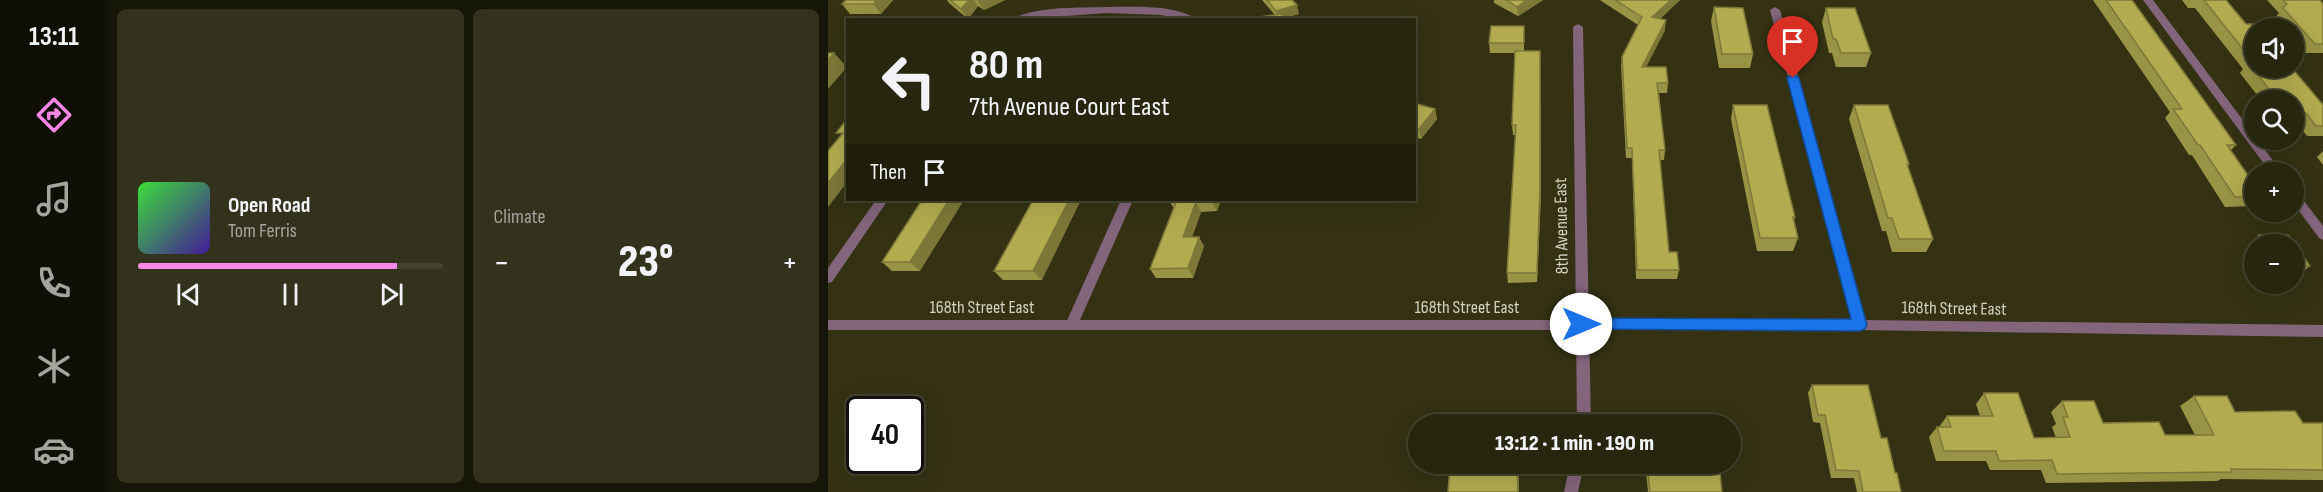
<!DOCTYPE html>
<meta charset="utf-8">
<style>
body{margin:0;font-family:"Sofia Sans Condensed",sans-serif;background:#33321c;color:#f1f3f6;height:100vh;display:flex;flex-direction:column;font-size:22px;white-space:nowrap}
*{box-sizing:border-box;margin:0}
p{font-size:20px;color:#a4a59e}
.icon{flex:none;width:33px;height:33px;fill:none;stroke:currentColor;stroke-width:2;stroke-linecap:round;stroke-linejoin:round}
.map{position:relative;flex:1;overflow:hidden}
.sheet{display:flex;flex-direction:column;gap:9px;padding:9px;background:#151508;width:720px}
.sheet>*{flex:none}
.guide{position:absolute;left:18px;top:18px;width:570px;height:183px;border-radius:0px;box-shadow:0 6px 24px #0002,0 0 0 2px #43432e;background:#27260e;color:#f1f3f6;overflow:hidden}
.buttons{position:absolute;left:1416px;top:18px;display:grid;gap:12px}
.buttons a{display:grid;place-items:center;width:60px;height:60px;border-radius:50%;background:#27260e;box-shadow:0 6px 24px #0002,0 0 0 2px #43432e;font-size:30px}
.speed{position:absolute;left:18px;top:396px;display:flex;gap:12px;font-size:30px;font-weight:700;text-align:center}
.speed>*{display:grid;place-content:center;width:78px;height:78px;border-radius:50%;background:#27260e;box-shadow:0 6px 24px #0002,0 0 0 2px #43432e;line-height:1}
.speed .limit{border:3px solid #111;border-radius:9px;background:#fff;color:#111}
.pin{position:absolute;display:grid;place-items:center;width:51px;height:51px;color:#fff;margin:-62px -26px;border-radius:50% 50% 50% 0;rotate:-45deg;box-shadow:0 0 6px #0007}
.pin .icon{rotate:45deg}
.me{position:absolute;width:66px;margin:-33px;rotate:90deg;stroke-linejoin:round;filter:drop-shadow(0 0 4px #0008)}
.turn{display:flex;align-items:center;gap:21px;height:126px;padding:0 24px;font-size:27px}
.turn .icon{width:78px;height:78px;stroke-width:2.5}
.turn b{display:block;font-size:42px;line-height:51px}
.then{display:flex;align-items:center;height:57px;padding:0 24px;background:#0003;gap:12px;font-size:22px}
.big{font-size:45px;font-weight:800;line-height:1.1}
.sheet .card{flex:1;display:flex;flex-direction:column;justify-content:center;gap:9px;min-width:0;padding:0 21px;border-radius:9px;background:#33321c}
.song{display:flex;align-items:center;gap:18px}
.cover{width:72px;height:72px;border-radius:9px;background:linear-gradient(135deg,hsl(120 70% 55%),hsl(260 70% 35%))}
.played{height:6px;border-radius:3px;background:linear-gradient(90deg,#fa87e6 85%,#43432e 85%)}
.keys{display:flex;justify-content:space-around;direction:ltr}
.heat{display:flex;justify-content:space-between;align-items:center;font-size:33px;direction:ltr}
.sheet .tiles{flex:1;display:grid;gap:9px;grid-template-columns:repeat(2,1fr)}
.trip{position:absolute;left:580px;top:414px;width:333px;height:60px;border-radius:30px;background:#27260e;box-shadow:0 6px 24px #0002,0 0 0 2px #43432e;font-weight:800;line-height:60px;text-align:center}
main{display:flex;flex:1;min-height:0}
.dock{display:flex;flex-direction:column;width:108px;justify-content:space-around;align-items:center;background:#100f06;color:#a4a59e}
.dock .icon{width:42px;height:42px}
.dock .active{color:#fa87e6}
.dock b{font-size:27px;color:#f1f3f6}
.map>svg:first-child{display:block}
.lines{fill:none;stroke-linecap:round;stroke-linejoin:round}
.minor{fill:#83657c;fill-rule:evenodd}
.tertiary{fill:#83657c;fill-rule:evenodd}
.wall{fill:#999345}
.shaded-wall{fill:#7d7838}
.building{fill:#b2ab50;stroke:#7d7838;stroke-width:1.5}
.route{fill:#1a73e8;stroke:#114b97;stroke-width:1.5}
.labels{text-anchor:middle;stroke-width:6;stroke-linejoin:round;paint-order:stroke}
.street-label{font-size:18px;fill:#d3d2c1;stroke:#343213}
</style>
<main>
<nav class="dock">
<b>13:11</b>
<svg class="icon active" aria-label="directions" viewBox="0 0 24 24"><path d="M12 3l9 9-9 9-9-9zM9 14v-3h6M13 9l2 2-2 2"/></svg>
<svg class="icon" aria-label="music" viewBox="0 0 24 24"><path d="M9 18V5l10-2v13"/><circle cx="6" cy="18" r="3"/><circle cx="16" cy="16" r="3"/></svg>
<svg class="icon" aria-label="phone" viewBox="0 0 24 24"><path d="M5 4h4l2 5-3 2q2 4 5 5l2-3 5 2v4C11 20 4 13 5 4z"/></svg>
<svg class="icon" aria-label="climate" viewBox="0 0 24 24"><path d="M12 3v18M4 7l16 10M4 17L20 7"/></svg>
<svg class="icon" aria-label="car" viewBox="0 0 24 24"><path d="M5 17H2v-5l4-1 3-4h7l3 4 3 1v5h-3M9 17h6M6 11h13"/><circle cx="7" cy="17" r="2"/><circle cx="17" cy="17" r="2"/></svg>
</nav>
<section class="sheet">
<div class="tiles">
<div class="card">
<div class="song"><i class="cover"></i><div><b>Open Road</b><p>Tom Ferris</p></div></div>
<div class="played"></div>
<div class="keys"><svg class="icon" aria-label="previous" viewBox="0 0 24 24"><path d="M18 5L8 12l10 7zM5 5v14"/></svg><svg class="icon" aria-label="pause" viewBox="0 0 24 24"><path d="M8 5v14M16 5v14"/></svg><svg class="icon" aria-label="next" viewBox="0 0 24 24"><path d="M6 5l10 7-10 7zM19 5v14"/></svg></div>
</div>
<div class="card"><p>Climate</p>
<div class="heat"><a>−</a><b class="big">23°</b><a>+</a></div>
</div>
</div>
</section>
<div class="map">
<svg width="1495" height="492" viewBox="0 0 1495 492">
<rect width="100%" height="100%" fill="#343213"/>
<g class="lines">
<path class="minor" d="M 1315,0 L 1325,0 L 1426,135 L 1426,140 L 1430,140 L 1453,172 L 1442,172 Z
M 278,7 C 304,7 348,4 370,20 L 356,20 L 333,15 L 278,13 L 183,20 C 205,6 251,8 278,7 Z
M 947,7 L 952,10 L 1038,325 L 1037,329 L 1032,330 L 1027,329 L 1026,325 L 942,10 Z
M 750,24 L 755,27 L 763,424 L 749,424 L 745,27 Z
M 1466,192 L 1470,193 L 1495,226 L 1495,240 L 1491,238 L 1466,204 Z
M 48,200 L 60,200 L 4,282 L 0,283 L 0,268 Z
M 293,200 L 305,200 L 248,329 L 243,330 L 238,329 L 237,325 Z
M 742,464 L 756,464 L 750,492 L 736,492 Z"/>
<path class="tertiary" d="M 0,320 L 1032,320 L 1495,325 L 1495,337 L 1032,330 L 0,330 Z"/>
</g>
<path class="wall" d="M 65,0 L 53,14 L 22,14 L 14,4 Z
M 119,0 L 177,0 L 156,10 L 150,6 L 140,19 L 121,3 Z
M 434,0 L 464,0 L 471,14 L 456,18 L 447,15 Z
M 666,0 L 715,0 L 690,16 L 666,3 Z
M 772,0 L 852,0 L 832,19 L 837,30 L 818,67 L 840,83 L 839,93 L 831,93 L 837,150 L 836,160 L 832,160 L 841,252 L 851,270 L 849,279 L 808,279 L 804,158 L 798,158 L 793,66 L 794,57 L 810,25 Z
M 1265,0 L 1304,0 L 1408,145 L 1403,150 L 1426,184 L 1426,206 L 1397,207 L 1364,155 L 1361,155 L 1337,118 L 1342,112 Z
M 1354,0 L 1398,0 L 1418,24 L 1495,105 L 1495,136 L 1479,136 L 1468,122 L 1466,122 L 1466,100 L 1433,100 L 1412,73 L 1415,69 L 1367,8 L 1360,8 Z
M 1439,0 L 1492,0 L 1495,4 L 1495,53 L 1478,53 L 1466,39 L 1466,28 L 1457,28 L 1447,18 L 1451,13 Z
M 886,7 L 925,54 L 922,68 L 891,68 L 883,21 Z
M 998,8 L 1043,53 L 1038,67 L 1008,67 L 1004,53 L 1001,53 L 994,22 Z
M 696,26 L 696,51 L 712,61 L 713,194 L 709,282 L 680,283 L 679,273 L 687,135 L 685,135 L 684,125 L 687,53 L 662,53 L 661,43 Z
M 586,103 L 607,109 L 609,119 L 593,139 L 586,137 Z
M 905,105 L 967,217 L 966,220 L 970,238 L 965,251 L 929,251 L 903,119 Z
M 1026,105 L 1081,164 L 1080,167 L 1105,239 L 1098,252 L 1064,252 L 1058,231 L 1054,231 L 1021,119 Z
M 1495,151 L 1495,165 L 1489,157 Z
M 94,200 L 92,271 L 64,271 L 54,262 Z
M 205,200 L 214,280 L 175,280 L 166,271 Z
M 343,200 L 393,200 L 389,211 L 373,212 L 364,237 L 376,246 L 365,278 L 328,278 L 322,269 L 346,209 L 342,202 Z
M 1431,235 L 1460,235 L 1482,266 L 1471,275 L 1466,275 L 1466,244 L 1426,244 L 1426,252 L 1422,244 Z
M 984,385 L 1053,438 L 1073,492 L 1029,492 L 1026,478 L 1003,478 L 992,423 L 985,422 L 980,393 Z
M 1156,393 L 1206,438 L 1228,438 L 1224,427 L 1228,424 L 1223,412 L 1234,401 L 1275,423 L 1337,435 L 1367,435 L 1352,406 L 1366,396 L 1407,412 L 1475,423 L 1495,423 L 1495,480 L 1393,479 L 1389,481 L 1218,483 L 1213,470 L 1162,470 L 1158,461 L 1108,461 L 1101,437 L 1109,427 L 1111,427 L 1119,416 L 1152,416 L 1148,404 Z
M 817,464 L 891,464 L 894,492 L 820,492 Z"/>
<path class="shaded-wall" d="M 49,0 L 65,0 L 53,14 L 45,4 Z
M 141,0 L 146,0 L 150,6 L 140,19 L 133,9 Z
M 149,0 L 177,0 L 156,10 Z
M 699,0 L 715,0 L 690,16 L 689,7 Z
M 843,0 L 852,0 L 823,27 L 824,17 Z
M 469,5 L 471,14 L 456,18 L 456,20 L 451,20 L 448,11 Z
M 838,20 L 837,30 L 813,77 L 814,67 Z
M 6,53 L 19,67 L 0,89 L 0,60 Z
M 712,61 L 713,194 L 709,282 L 709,273 Z
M 607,109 L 609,119 L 593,139 L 591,129 Z
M 20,158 L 20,181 L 0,207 L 0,183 Z
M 121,200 L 136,200 L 92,271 L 82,262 Z
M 241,200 L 253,200 L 214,280 L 205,271 Z
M 385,200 L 393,200 L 389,211 L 384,202 Z
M 368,202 L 373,212 L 360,246 L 355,237 Z
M 371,237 L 376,246 L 365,278 L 360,268 Z
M 689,464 L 691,464 L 691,492 L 690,492 Z"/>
<path class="building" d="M 18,0 L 49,0 L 45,4 L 14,4 Z
M 122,0 L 141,0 L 133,9 Z
M 439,0 L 464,0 L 469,5 L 448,11 Z
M 678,0 L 699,0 L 689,7 Z
M 787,0 L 843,0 L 824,17 L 838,20 L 814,67 L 838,67 L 840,83 L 829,83 L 837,150 L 831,150 L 841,252 L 849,252 L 851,270 L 809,270 L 804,148 L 799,148 L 794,57 L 814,17 Z
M 1278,0 L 1304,0 L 1408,145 L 1399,145 L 1426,184 L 1426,197 L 1407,197 L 1372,145 L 1370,145 L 1345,109 L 1354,109 Z
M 1376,0 L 1398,0 L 1418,24 L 1428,24 L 1432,28 L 1426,28 L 1426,68 L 1464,68 L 1495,105 L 1495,126 L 1488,126 L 1478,113 L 1466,113 L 1466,100 L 1450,100 L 1420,63 L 1426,63 Z
M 1455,0 L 1492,0 L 1495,4 L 1495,44 L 1487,44 L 1455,8 L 1459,4 Z
M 886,7 L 915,8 L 925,54 L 894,54 Z
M 998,8 L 1027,8 L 1043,53 L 1013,53 L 1008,39 L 1005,39 Z
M 454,14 L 454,20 L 424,20 L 424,18 Z
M 663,26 L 696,26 L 696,43 L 661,43 Z
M 687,51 L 712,51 L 712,185 L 709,273 L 679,273 L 688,125 L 684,125 Z
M 0,53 L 6,53 L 0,60 Z
M 586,103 L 607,109 L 591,129 L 586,128 Z
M 905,105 L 939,105 L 967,217 L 965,217 L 970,238 L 932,238 Z
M 1026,105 L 1060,105 L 1081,164 L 1079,164 L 1105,239 L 1071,239 L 1064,218 L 1060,218 Z
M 20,118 L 20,158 L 0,183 L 0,151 L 15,133 L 8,133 Z
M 94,200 L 121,200 L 82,262 L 54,262 Z
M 205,200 L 241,200 L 205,271 L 166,271 Z
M 343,200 L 385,200 L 384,202 L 368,202 L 355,237 L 371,237 L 360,268 L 322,269 L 348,202 L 342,202 Z
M 1431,235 L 1460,235 L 1482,266 L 1466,266 L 1466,244 L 1438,244 Z
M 984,385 L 1040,385 L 1053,438 L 1059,438 L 1067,473 L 1069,473 L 1073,492 L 1035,492 L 1031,471 L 1008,470 L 997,415 L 990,415 Z
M 1156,393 L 1190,393 L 1206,438 L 1242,437 L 1235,417 L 1240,417 L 1234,401 L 1266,401 L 1275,423 L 1331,422 L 1337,435 L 1386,435 L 1366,396 L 1399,396 L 1407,412 L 1467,411 L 1475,423 L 1495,423 L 1495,470 L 1403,469 L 1404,472 L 1229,474 L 1224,460 L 1171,461 L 1168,451 L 1116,451 L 1109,427 L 1123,427 L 1119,416 L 1165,416 Z
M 622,464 L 689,464 L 690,492 L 620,492 Z
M 819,464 L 891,464 L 894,492 L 822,492 Z"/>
<path class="route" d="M 965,74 L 971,78 L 1039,325 L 1037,329 L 1032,331 L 748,329 L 746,324 L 748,320 L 753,318 L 1023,319 L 959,78 Z"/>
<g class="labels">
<g class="street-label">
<text transform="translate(733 226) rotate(-91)" y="6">8th Avenue East</text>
<text x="154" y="313">168th Street East</text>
<text x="639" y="313">168th Street East</text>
<text transform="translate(1126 308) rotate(1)" y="6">168th Street East</text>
</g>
</g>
</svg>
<div class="buttons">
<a><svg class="icon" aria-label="sound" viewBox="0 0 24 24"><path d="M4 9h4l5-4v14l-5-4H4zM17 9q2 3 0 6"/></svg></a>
<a><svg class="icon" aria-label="search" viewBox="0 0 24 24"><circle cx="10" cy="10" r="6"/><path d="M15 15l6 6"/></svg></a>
<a>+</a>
<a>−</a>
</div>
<div class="speed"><div class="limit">40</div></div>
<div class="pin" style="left:965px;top:78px;background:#d93025"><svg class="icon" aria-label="arrive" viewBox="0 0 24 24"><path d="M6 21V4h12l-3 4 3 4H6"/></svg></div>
<svg class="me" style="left:753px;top:324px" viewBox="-20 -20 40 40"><circle r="19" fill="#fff"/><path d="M0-13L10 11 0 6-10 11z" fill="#1a73e8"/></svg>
<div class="trip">13:12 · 1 min · 190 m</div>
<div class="guide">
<div class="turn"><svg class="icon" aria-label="left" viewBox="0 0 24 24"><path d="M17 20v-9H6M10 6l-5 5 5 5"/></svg><div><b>80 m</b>7th Avenue Court East</div></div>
<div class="then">Then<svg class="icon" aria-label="arrive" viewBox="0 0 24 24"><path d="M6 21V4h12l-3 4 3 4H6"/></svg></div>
</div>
</div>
</main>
